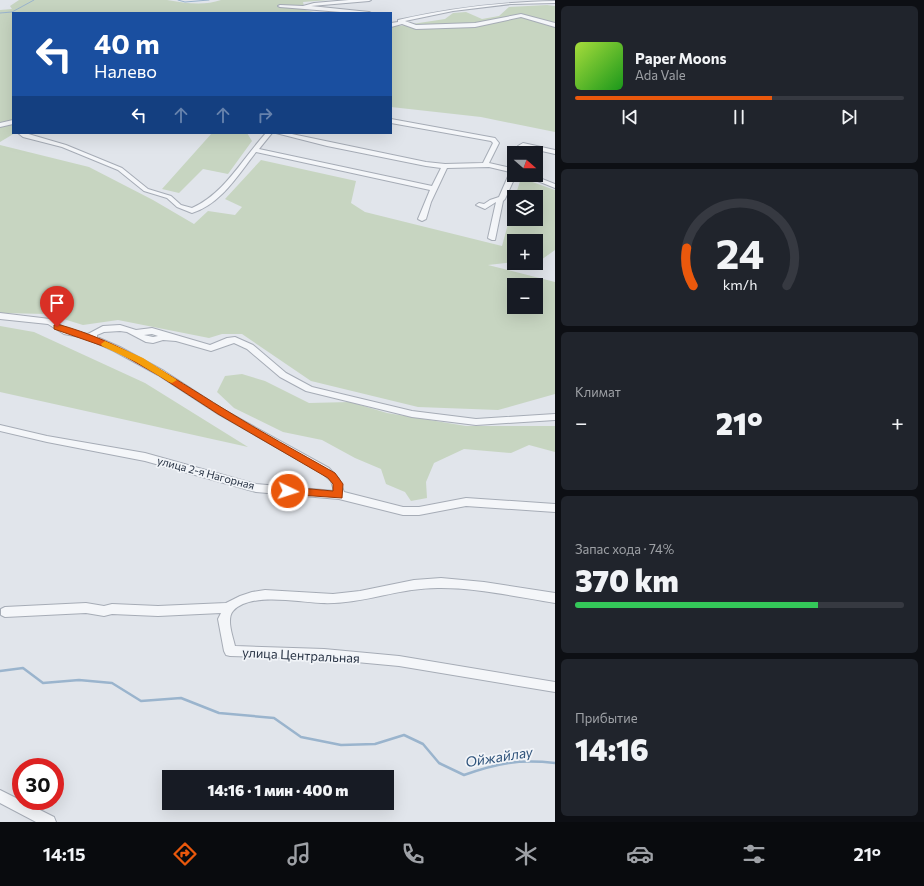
<!DOCTYPE html>
<html lang="ru">
<meta charset="utf-8">
<style>
body{margin:0;font-family:Commissioner,sans-serif;background:#20242c;color:#f1f3f6;height:100vh;display:flex;flex-direction:column;font-size:15px;white-space:nowrap}
*{box-sizing:border-box;margin:0}
p{font-size:13px;color:#9ea1a6}
.icon{flex:none;width:22px;height:22px;fill:none;stroke:currentColor;stroke-width:2;stroke-linecap:round;stroke-linejoin:round}
.map{position:relative;flex:1;overflow:hidden}
.sheet{display:flex;flex-direction:column;gap:6px;padding:6px;background:#0d0f14;width:369px}
.sheet>*{flex:none}
.top-card{position:absolute;left:12px;top:12px;width:380px;height:122px;border-radius:0px;box-shadow:0 4px 16px #0002;background:#1a4fa0;color:#fff;overflow:hidden}
.needle{width:26px;rotate:110deg}
.tools{position:absolute;left:507px;top:146px;display:grid;gap:8px}
.tools a{display:grid;place-items:center;width:36px;height:36px;border-radius:0px;background:#171b24;box-shadow:0 4px 16px #0002;font-size:20px}
.speed{position:absolute;left:12px;top:758px;display:flex;gap:8px;font-size:20px;font-weight:700;text-align:center}
.speed>*{display:grid;place-content:center;width:52px;height:52px;border-radius:50%;background:#171b24;box-shadow:0 4px 16px #0002;line-height:1}
.speed .limit{border:6px solid #d22;background:#fff;color:#111}
.pin{position:absolute;display:grid;place-items:center;width:34px;height:34px;color:#fff;margin:-41px -17px;border-radius:50% 50% 50% 0;rotate:-45deg;box-shadow:0 0 4px #0007}
.pin .icon{rotate:45deg}
.me{position:absolute;width:44px;margin:-22px;rotate:94deg;stroke-linejoin:round;filter:drop-shadow(0 0 3px #0008)}
.turn{display:flex;align-items:center;gap:14px;height:84px;padding:0 16px;font-size:18px}
.turn .icon{width:52px;height:52px;stroke-width:2.5}
.turn b{display:block;font-size:28px;line-height:34px}
.lanes{display:flex;align-items:center;height:38px;padding:0 16px;background:#0003;justify-content:center;gap:20px;direction:ltr}
.lanes .off{opacity:.35}
.big{font-size:30px;font-weight:800;line-height:1.1}
.sheet .tile{flex:1;display:flex;flex-direction:column;justify-content:center;gap:6px;min-width:0;padding:0 14px;border-radius:6px;background:#20242c}
.sheet .dial{align-items:center;gap:0}
.dial svg{height:104px;overflow:visible;fill:none;stroke:#363941;stroke-width:7;stroke-linecap:round;text-anchor:middle}
.dial text{fill:#f1f3f6;stroke:none}
.song{display:flex;align-items:center;gap:12px}
.cover{width:48px;height:48px;border-radius:6px;background:linear-gradient(135deg,hsl(80 70% 55%),hsl(120 70% 35%))}
.played{height:4px;border-radius:2px;background:linear-gradient(90deg,#ea580c 60%,#363941 60%)}
.keys{display:flex;justify-content:space-around;direction:ltr}
.heat{display:flex;justify-content:space-between;align-items:center;font-size:22px;direction:ltr}
.charge{height:6px;border-radius:3px;background:linear-gradient(90deg,#34c759 74%,#363941 0)}
.trip{position:absolute;left:162px;top:770px;width:232px;height:40px;border-radius:0px;background:#171b24;box-shadow:0 4px 16px #0002;font-weight:800;line-height:40px;text-align:center}
.dock{display:flex;height:64px;justify-content:space-around;align-items:center;background:#090b0e;color:#9ea1a6}
.dock .icon{width:28px;height:28px}
.dock .on{color:#ea580c}
.dock b{font-size:18px;color:#f1f3f6}
main{display:flex;flex:1;min-height:0}
.map>svg:first-child{display:block}
.green{fill:#c7d5c1;fill-rule:evenodd}
.lines{fill:none;stroke-linecap:round;stroke-linejoin:round}
.stream-far1{stroke:#9ab4cd;stroke-width:1}
.stream{stroke:#9ab4cd;stroke-width:2.5}
.street-casing{stroke:#a6acb6;stroke-width:2}
.street{fill:#f4f6f9;fill-rule:evenodd}
.route{fill:#ea580c;stroke:#983908}
.slow{fill:#f59e0b}
.labels{text-anchor:middle;stroke-width:3.5;stroke-linejoin:round;paint-order:stroke}
.street-label{font-size:11px;fill:#283344;stroke:#f1f4f8}
.near-street-label{font-size:13px;fill:#283344;stroke:#f1f4f8}
.near-water-label{font-size:14px;font-style:italic;fill:#2f537b;stroke:#f1f4f8}
</style>
<main>
<div class="map">
<svg width="555" height="822" viewBox="0 0 555 822">
<rect width="100%" height="100%" fill="#e1e5eb"/>
<path class="green" d="M 19,0 L 167,0 C 185,3 204,6 221,0 L 329,0 L 303,2 L 305,10 L 318,13 L 13,13 L 13,133 L 15,133 L 0,142 L 0,10 L 12,9 L 10,6 Z
M 547,5 L 555,6 L 555,132 L 481,117 L 391,107 L 391,23 L 399,26 L 445,19 L 453,13 L 466,12 L 482,19 L 499,16 L 509,7 Z
M 212,133 L 247,133 L 252,141 L 228,174 L 203,169 L 179,193 L 162,189 Z
M 0,145 L 89,167 L 153,200 L 194,224 L 208,211 L 235,215 L 242,207 L 225,199 L 261,160 L 356,181 L 351,203 L 365,212 L 502,246 L 514,202 L 514,219 L 536,219 L 536,197 L 515,197 L 521,178 L 555,190 L 555,250 L 541,260 L 536,261 L 536,241 L 514,241 L 514,262 L 488,265 L 555,282 L 555,394 L 498,410 L 418,407 L 311,381 L 242,334 L 222,334 L 209,338 L 118,320 L 83,325 L 47,314 L 0,313 ZM 514,285 L 536,285 L 536,307 L 514,307 Z
M 0,326 L 34,332 L 145,383 L 248,447 L 0,392 Z
M 242,374 L 265,381 L 309,403 L 350,402 L 387,413 L 466,426 L 555,426 L 555,452 L 529,445 L 511,453 L 464,449 L 434,463 L 426,482 L 427,498 L 411,501 L 405,492 L 386,484 L 381,469 L 355,458 L 322,440 L 283,432 L 234,408 L 217,392 L 225,376 Z"/>
<g class="lines">
<path class="stream-far1" d="M 178,0 L 185,2 L 209,0
M 0,13 L 12,12 L 34,0"/>
<path class="stream" d="M 0,671 L 23,668 L 43,683 L 79,680 L 112,683 L 141,701 L 181,698 L 219,713 L 274,718 L 301,737 L 341,745 L 375,744 L 404,735 L 423,744 L 439,763 L 464,775 C 498,763 519,759 555,763"/>
<defs>
<path id="street" d="M 349,0 L 371,0 L 369,1 L 311,6 L 369,12 L 371,13 L 353,13 L 280,7 L 278,6 L 280,5 L 303,6 L 314,3 Z
M 555,1 L 555,3 L 511,4 L 453,11 L 405,21 L 416,25 L 475,23 L 521,14 L 555,23 L 555,27 L 521,17 L 475,27 L 416,29 L 402,24 L 391,27 L 391,23 L 398,22 L 398,20 C 451,8 501,2 555,1 Z
M 391,119 L 495,138 L 499,143 L 489,163 L 511,168 L 512,166 L 514,165 L 514,175 L 516,175 L 505,199 L 503,201 L 495,240 L 492,240 L 488,238 L 496,202 L 485,209 L 476,205 L 479,203 L 484,204 L 490,200 L 499,197 L 510,172 L 489,167 L 447,168 L 431,202 L 426,219 L 422,221 L 418,219 L 430,190 L 256,152 C 238,175 221,204 192,213 L 177,207 L 167,198 L 144,191 L 118,170 L 62,147 L 23,137 L 18,133 L 25,133 L 66,145 L 122,168 L 148,189 L 171,196 L 181,205 L 192,208 C 225,193 242,159 266,133 L 272,133 L 259,149 L 432,186 L 441,168 L 426,166 L 327,146 L 276,133 L 287,133 L 426,162 L 445,164 L 483,163 L 493,143 L 491,141 L 391,123 Z
M 13,120 L 13,124 L 0,127 L 0,123 Z
M 523,143 L 555,150 L 555,154 L 524,147 L 521,153 L 515,153 L 518,146 Z
M 523,175 L 532,175 L 555,184 L 555,188 Z
M 0,313 L 50,319 L 69,330 L 88,334 L 103,326 L 120,325 L 136,330 L 152,328 L 210,345 L 227,338 L 235,337 L 253,345 L 286,373 L 312,387 L 412,411 L 476,419 L 555,414 L 555,420 L 476,425 L 412,417 L 306,391 L 280,377 L 247,349 L 234,343 L 211,351 L 176,341 L 163,340 L 153,343 L 146,342 L 127,332 L 120,331 L 104,332 L 97,335 L 97,337 L 120,347 L 164,371 L 224,410 L 329,468 L 339,479 L 344,492 L 403,507 L 419,507 L 466,498 L 555,504 L 555,512 L 466,506 L 419,515 L 403,515 L 339,499 L 256,492 L 145,461 L 47,442 L 0,431 L 0,425 L 47,436 L 145,453 L 256,484 L 334,491 L 331,481 L 323,474 L 218,414 L 158,375 L 114,351 L 85,338 L 64,334 L 48,324 L 0,319 ZM 152,334 L 158,336 L 153,337 L 144,335 Z
M 441,578 L 484,582 L 555,593 L 555,603 C 517,597 479,588 441,588 C 400,587 362,605 321,603 C 298,602 250,592 233,611 C 226,619 233,637 235,646 L 324,649 L 399,656 L 555,682 L 555,692 L 399,666 L 324,659 L 230,656 L 226,655 L 224,651 L 218,619 L 221,613 L 158,616 L 112,614 L 104,616 L 86,613 L 5,617 L 1,615 L 1,609 L 5,607 L 86,603 L 104,606 L 112,604 L 158,606 L 226,603 L 240,596 L 252,592 L 265,590 L 333,594 L 360,591 L 414,580 Z
M 0,790 L 54,817 L 56,822 L 36,822 L 0,803 Z"/>
</defs>
<use href="#street" class="street-casing"/>
<use href="#street" class="street"/>
</g>
<path class="route" d="M 57,324 C 123,342 168,375 224,409 C 261,432 298,452 335,473 L 343,484 L 342,498 L 285,494 L 283,491 L 288,487 L 333,491 L 333,484 L 328,478 L 218,414 L 158,375 L 114,350 L 54,329 L 54,325 Z"/>
<path class="slow" d="M 105,341 L 143,358 L 177,380 L 172,383 L 169,382 L 136,362 L 102,346 L 101,344 Z"/>
<g class="labels">
<g class="street-label">
<text transform="translate(206 473) rotate(15)" y="4">улица 2-я Нагорная</text>
</g>
<g class="near-street-label">
<text transform="translate(301 655) rotate(3)" y="5">улица Центральная</text>
</g>
<g class="near-water-label">
<text transform="translate(499 757) rotate(-9)" y="5">Ойжайлау</text>
</g>
</g>
</svg>
<div class="tools">
<a><svg class="needle" viewBox="-14 -14 28 28"><path d="M0-13l5 13h-10z" fill="#e53935"/><path d="M0 13l5-13h-10z" fill="#9ea1a6"/></svg></a>
<a><svg class="icon" aria-label="layers" viewBox="0 0 24 24"><path d="M12 4l9 5-9 5-9-5zM3 14l9 5 9-5"/></svg></a>
<a>+</a>
<a>−</a>
</div>
<div class="speed"><div class="limit">30</div></div>
<div class="pin" style="left:57px;top:327px;background:#d93025"><svg class="icon" aria-label="arrive" viewBox="0 0 24 24"><path d="M6 21V4h12l-3 4 3 4H6"/></svg></div>
<svg class="me" style="left:288px;top:491px" viewBox="-20 -20 40 40"><circle r="17" fill="#ea580c" stroke="#fff" stroke-width="3"/><path d="M0-11L8 9 0 5-8 9z" fill="#fff"/></svg>
<div class="trip">14:16 · 1 мин · 400 m</div>
<div class="top-card">
<div class="turn"><svg class="icon" aria-label="left" viewBox="0 0 24 24"><path d="M17 20v-9H6M10 6l-5 5 5 5"/></svg><div><b>40 m</b>Налево</div></div>
<div class="lanes"><svg class="icon" aria-label="left" viewBox="0 0 24 24"><path d="M17 20v-9H6M10 6l-5 5 5 5"/></svg><svg class="icon off" aria-label="ahead" viewBox="0 0 24 24"><path d="M12 20V5M6 11l6-6 6 6"/></svg><svg class="icon off" aria-label="ahead" viewBox="0 0 24 24"><path d="M12 20V5M6 11l6-6 6 6"/></svg><svg class="icon off" aria-label="right" viewBox="0 0 24 24"><path d="M7 20v-9h11M14 6l5 5-5 5"/></svg></div>
</div>
</div>
<section class="sheet">
<div class="tile">
<div class="song"><i class="cover"></i><div><b>Paper Moons</b><p>Ada Vale</p></div></div>
<div class="played"></div>
<div class="keys"><svg class="icon" aria-label="previous" viewBox="0 0 24 24"><path d="M18 5L8 12l10 7zM5 5v14"/></svg><svg class="icon" aria-label="pause" viewBox="0 0 24 24"><path d="M8 5v14M16 5v14"/></svg><svg class="icon" aria-label="next" viewBox="0 0 24 24"><path d="M6 5l10 7-10 7zM19 5v14"/></svg></div>
</div>
<div class="tile dial"><svg viewBox="0 0 100 80">
<path d="M14 69A42 42 0 1 1 86 69"/>
<path d="M14 69A42 42 0 0 1 9 40" stroke="#ea580c"/>
<text x="50" y="56" font-size="32" font-weight="700">24</text>
<text x="50" y="72" font-size="11">km/h</text>
</svg></div>
<div class="tile"><p>Климат</p>
<div class="heat"><a>−</a><b class="big">21°</b><a>+</a></div>
</div>
<div class="tile"><p>Запас хода · 74%</p><b class="big">370 km</b><div class="charge"></div></div>
<div class="tile"><p>Прибытие</p><b class="big">14:16</b></div>
</section>
</main>
<nav class="dock">
<b>14:15</b>
<svg class="icon on" aria-label="directions" viewBox="0 0 24 24"><path d="M12 3l9 9-9 9-9-9zM9 14v-3h6M13 9l2 2-2 2"/></svg>
<svg class="icon" aria-label="music" viewBox="0 0 24 24"><path d="M9 18V5l10-2v13"/><circle cx="6" cy="18" r="3"/><circle cx="16" cy="16" r="3"/></svg>
<svg class="icon" aria-label="phone" viewBox="0 0 24 24"><path d="M5 4h4l2 5-3 2q2 4 5 5l2-3 5 2v4C11 20 4 13 5 4z"/></svg>
<svg class="icon" aria-label="climate" viewBox="0 0 24 24"><path d="M12 3v18M4 7l16 10M4 17L20 7"/></svg>
<svg class="icon" aria-label="car" viewBox="0 0 24 24"><path d="M5 17H2v-5l4-1 3-4h7l3 4 3 1v5h-3M9 17h6M6 11h13"/><circle cx="7" cy="17" r="2"/><circle cx="17" cy="17" r="2"/></svg>
<svg class="icon" aria-label="filters" viewBox="0 0 24 24"><path d="M4 7h16M4 17h16"/><circle cx="9" cy="7" r="2"/><circle cx="15" cy="17" r="2"/></svg>
<b>21°</b>
</nav>
